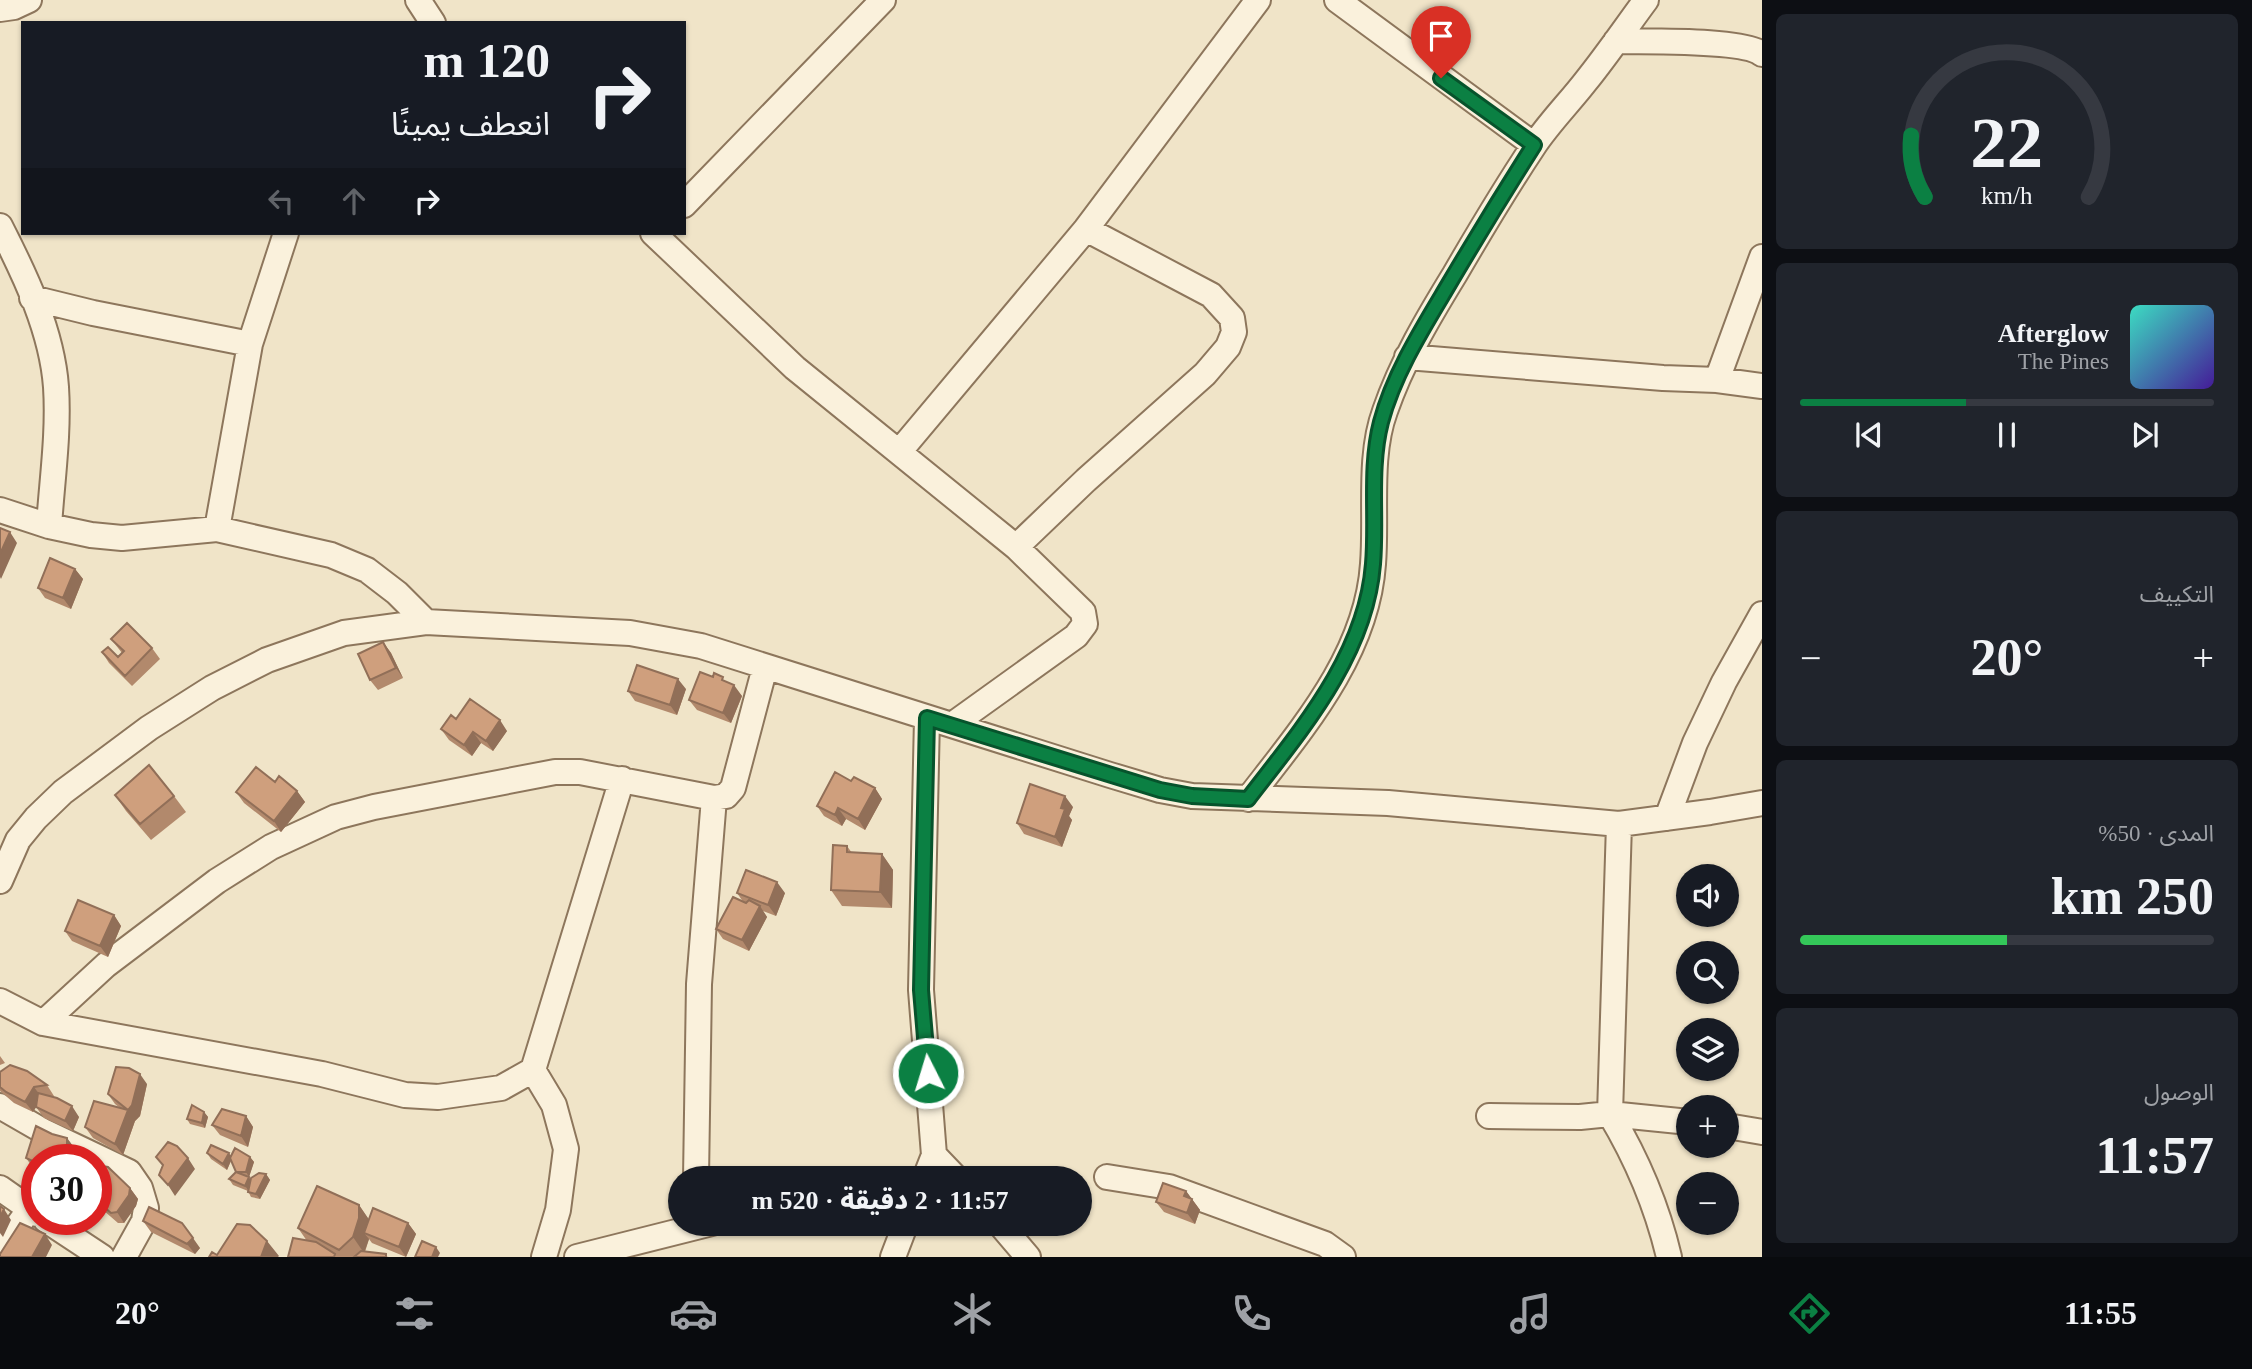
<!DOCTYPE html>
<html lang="ar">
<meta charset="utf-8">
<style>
body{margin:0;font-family:"Times New Roman","Noto Sans Arabic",serif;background:#20242c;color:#f1f3f6;direction:rtl;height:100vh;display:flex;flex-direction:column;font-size:26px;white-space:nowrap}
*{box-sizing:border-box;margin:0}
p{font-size:23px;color:#9ea1a6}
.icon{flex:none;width:38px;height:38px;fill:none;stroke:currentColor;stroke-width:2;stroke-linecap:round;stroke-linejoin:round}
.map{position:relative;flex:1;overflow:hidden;direction:ltr}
.side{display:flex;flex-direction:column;gap:14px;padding:14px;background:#0d0f14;width:490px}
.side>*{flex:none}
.top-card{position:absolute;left:21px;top:21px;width:665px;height:214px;border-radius:0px;box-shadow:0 2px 5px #0004;direction:rtl;background:#171b24;color:#f1f3f6;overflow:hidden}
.controls{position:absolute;left:1676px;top:864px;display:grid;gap:14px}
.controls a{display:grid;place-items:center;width:63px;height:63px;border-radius:50%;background:#171b24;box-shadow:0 2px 5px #0004;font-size:35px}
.speed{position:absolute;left:21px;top:1144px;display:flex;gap:14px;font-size:35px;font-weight:700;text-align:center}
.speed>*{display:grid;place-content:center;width:91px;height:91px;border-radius:50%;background:#171b24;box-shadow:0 2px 5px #0004;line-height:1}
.speed .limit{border:10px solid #d22;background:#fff;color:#111}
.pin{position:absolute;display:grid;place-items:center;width:60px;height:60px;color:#fff;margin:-72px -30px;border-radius:50% 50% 50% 0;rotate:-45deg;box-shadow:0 0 7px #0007}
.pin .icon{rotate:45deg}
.me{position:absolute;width:77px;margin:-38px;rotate:355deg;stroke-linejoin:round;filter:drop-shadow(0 0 5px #0008)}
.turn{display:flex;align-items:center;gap:24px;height:147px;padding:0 21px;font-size:32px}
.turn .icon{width:91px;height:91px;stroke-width:2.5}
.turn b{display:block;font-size:49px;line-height:60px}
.lanes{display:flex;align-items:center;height:66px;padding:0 21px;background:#0003;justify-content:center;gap:35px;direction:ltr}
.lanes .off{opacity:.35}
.big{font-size:52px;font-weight:800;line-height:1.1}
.side .tile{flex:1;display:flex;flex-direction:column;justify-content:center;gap:10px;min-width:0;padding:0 24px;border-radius:10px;background:#20242c}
.side .dial{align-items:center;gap:0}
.dial svg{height:182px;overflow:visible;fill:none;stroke:#363941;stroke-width:7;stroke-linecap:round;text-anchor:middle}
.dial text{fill:#f1f3f6;stroke:none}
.song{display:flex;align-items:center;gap:21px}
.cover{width:84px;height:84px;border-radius:10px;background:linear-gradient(135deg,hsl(170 70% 55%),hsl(260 70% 35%))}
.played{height:7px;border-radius:4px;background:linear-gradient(90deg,#0b8043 40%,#363941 40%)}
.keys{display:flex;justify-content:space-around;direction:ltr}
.heat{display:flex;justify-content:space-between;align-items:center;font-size:38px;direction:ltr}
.charge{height:10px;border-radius:5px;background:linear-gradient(90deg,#34c759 50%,#363941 0)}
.trip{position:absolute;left:668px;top:1166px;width:424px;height:70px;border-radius:35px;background:#171b24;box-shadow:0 2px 5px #0004;font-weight:800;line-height:70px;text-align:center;direction:rtl}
.tab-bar{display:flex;height:112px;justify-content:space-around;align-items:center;background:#090b0e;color:#9ea1a6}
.tab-bar .icon{width:49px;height:49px}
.tab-bar .on{color:#0b8043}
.tab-bar b{font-size:32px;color:#f1f3f6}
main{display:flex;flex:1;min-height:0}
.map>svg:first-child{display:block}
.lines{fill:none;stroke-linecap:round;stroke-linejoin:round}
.minor-casing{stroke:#8d765c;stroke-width:28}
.minor{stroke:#faf1dc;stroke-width:24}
.wall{fill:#b2896c}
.shaded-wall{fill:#916f58}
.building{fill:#cf9f7d;stroke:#916f58;stroke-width:2}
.route-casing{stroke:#07532c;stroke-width:18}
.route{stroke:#0b8043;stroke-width:12}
</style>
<main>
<section class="side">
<div class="tile dial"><svg viewBox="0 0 100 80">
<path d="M14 69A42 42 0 1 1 86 69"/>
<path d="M14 69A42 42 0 0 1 8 42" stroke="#0b8043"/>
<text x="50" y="56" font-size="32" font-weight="700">22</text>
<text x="50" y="72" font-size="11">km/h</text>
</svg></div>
<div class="tile">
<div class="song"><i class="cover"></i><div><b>Afterglow</b><p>The Pines</p></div></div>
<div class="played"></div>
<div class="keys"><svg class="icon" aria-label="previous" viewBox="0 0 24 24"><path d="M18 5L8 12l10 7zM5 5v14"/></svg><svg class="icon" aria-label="pause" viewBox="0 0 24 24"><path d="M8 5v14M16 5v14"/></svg><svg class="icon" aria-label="next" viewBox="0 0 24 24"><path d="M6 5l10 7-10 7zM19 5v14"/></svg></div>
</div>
<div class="tile"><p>التكييف</p>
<div class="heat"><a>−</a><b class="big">20°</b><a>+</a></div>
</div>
<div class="tile"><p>المدى · 50%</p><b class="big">250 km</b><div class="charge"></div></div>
<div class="tile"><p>الوصول</p><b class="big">11:57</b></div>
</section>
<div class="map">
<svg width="1762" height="1257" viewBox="0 0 1762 1257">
<rect width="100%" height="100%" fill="#f0e4c8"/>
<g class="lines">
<defs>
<path id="minor" d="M 418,0 L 433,23
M 1337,0 L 1534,145
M 0,9 L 14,7 L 29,0
M 1616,41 C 1644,42 1743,39 1762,54
M 684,205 L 883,0
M 0,226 C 25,275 52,331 56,387 C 59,433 52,480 49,526
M 653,233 L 795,368 L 1016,547 L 1083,612 L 1085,624 L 1076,636 L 952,725
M 32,298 L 93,313 L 250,344
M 1407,357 L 1663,378 L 1717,380 L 1762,386
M 1717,380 L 1762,257
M 899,452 L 1086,229 L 1258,0
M 0,510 L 49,526 L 91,535 L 122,538 L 217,529 L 331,555 L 367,570 L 397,593 L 426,622
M 217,529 L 250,344 L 286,233
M 1016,547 L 1086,480 L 1205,374 L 1228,347 L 1234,332 L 1232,318 L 1211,295 L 1086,229
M 1248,799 C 1301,730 1367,655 1373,564 C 1377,515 1368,457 1385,411 C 1402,362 1428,318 1455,274 C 1480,231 1505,189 1533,147 C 1548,124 1569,103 1586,81 C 1607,55 1626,27 1646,0
M 1667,818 L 1695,743 L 1724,682 L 1762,614
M 0,881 L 18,840 L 36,818 L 63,792 L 149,728 L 212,688 L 267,660 L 344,633 L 426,622 L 630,633 L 701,646 L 1110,775 L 1160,790 L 1192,796 L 1388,803 L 1619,824 L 1710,812 L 1762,803
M 0,1001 L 43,1023 L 322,1074 L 405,1095 L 438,1097 L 501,1088 L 533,1070
M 43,1023 L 106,965 L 217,881 L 271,847 L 336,817 L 374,807 L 555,772 L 580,772 L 714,798 L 726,796 L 733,788 L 765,667
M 0,1106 L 43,1131 L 129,1172 L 140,1188 L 146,1208 L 144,1221 L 124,1257
M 1610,1114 C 1637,1159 1657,1206 1669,1257
M 1610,1114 L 1689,1122
M 1489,1116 L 1580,1117 L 1610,1114 L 1619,824
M 1727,1126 L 1762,1132
M 934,1155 L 956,1178
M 1107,1177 L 1169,1187 L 1325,1244 L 1343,1257
M 696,1178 L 699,984 L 714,798
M 925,1178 L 934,1155 L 921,990 L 927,718
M 0,1188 L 37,1214
M 46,1220 L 102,1257
M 999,1223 L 1028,1257
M 0,1242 L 8,1239 L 29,1210
M 544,1257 L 558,1210 L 566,1149 L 554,1105 L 533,1070 L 622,779
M 577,1257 L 712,1223
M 893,1257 L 906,1223"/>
</defs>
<use href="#minor" class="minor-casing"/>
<use href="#minor" class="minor"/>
</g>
<path class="wall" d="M 75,569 L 83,579 L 71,609 L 45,598 L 38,588 Z
M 111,639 L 152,648 L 160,659 L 132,686 L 109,663 L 102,652 L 118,657 L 122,653 Z
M 383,642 L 391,653 L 403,678 L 378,690 L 370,680 Z
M 727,682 L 742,696 L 731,723 L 697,710 L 689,700 Z
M 686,689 L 677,715 L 635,701 L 628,691 Z
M 456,719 L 507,731 L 493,751 L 481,743 L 472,756 L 449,740 L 441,729 Z
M 851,781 L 875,788 L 882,799 L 865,830 L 846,819 L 842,826 L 824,816 L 817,806 Z
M 275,782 L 297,791 L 305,802 L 281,832 L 244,803 L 236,792 Z
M 115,795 L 174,796 L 186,812 L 151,840 L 126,811 Z
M 1073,807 L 1069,816 L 1072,820 L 1062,847 L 1024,834 L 1017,823 Z
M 847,846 L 852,853 L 882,854 L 893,870 L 892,908 L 842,906 L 831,890 Z
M 737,893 L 785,893 L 776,916 L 763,911 L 767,917 L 749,951 L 723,939 L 716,929 L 744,903 Z
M 114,915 L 121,926 L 108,957 L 72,941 L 65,931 Z
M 0,1056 L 5,1063 L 0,1065 Z
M 0,1072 L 47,1085 L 54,1096 L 51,1096 L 79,1117 L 73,1131 L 44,1118 L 36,1107 L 33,1112 L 14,1103 L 0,1091 Z
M 147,1084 L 140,1116 L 135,1121 L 123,1155 L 93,1138 L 85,1127 L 120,1108 L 115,1104 L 108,1094 Z
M 204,1112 L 208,1117 L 205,1128 L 190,1124 L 187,1119 Z
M 246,1116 L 253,1127 L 248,1147 L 220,1135 L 212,1125 Z
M 52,1134 L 67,1138 L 75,1149 L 74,1160 L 37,1160 L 37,1170 L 34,1169 L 26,1158 Z
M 207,1153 L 250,1157 L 254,1162 L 249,1177 L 250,1180 L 266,1174 L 270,1180 L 260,1199 L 251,1197 L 248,1191 L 233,1185 L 229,1179 L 236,1172 L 231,1161 L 227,1170 L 211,1159 Z
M 96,1173 L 130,1188 L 138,1199 L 136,1206 L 124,1223 L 118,1223 L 96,1204 Z
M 1186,1191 L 1200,1210 L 1195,1224 L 1164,1212 L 1156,1202 Z
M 359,1205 L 369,1220 L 408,1223 L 416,1234 L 406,1257 L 372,1243 L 369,1239 L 365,1252 L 389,1257 L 288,1257 L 307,1241 L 298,1228 Z
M 143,1221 L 200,1248 L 195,1254 L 151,1232 Z"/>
<path class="shaded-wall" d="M 10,532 L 17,543 L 1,579 L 0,577 L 0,554 Z
M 75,569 L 83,579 L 71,609 L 63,598 Z
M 383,642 L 391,653 L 403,678 L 396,668 Z
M 678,679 L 686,689 L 677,715 L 670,705 Z
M 734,685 L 742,696 L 731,723 L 723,713 Z
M 500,720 L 507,731 L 493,751 L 486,741 Z
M 473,732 L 481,743 L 472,756 L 464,745 Z
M 875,788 L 882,799 L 865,830 L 858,819 Z
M 297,791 L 305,802 L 281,832 L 274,821 Z
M 1065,796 L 1073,807 L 1069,816 L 1072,820 L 1062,847 L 1055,837 L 1061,808 Z
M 838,808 L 846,819 L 842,826 L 835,815 Z
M 882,854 L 893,870 L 892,908 L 880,892 Z
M 777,882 L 785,893 L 776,916 L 768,905 Z
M 760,906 L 767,917 L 749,951 L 742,940 Z
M 114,915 L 121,926 L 108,957 L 100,946 Z
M 140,1074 L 147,1084 L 140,1116 L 135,1121 L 123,1155 L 115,1144 Z
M 34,1087 L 42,1098 L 33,1112 L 25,1102 Z
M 72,1106 L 79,1117 L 73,1131 L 65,1121 Z
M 204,1112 L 208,1117 L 205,1128 L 202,1123 Z
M 246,1116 L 253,1127 L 248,1147 L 241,1136 Z
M 67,1138 L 75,1149 L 74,1160 L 67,1160 Z
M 229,1153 L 232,1158 L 227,1170 L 223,1164 Z
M 250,1157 L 254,1162 L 249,1177 L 246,1172 Z
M 188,1158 L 195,1169 L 175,1196 L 168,1185 Z
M 266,1174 L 270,1180 L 260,1199 L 256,1194 Z
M 249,1177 L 252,1183 L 249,1191 L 245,1186 Z
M 130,1188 L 138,1199 L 136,1206 L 124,1223 L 117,1212 Z
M 1186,1191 L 1200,1210 L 1195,1224 L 1187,1213 L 1184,1196 Z
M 359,1205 L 370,1221 L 364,1233 L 369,1239 L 364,1253 L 353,1237 Z
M 4,1209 L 11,1220 L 3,1237 L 0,1233 L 0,1217 Z
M 408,1223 L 416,1234 L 406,1257 L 399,1247 Z
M 45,1234 L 52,1245 L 46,1257 L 32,1257 Z
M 193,1238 L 200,1248 L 195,1254 L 187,1244 Z
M 267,1241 L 279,1256 L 278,1257 L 261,1257 Z
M 436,1247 L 440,1253 L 438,1257 L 432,1257 Z"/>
<path class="building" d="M 0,528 L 10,532 L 0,554 Z
M 50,558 L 75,569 L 63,598 L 38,588 Z
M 127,623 L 152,648 L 125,676 L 102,652 L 108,647 L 118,657 L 124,651 L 111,639 Z
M 383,642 L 396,668 L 370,680 L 358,654 Z
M 637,665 L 678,679 L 670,705 L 628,691 Z
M 700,672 L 713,677 L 714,673 L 723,677 L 722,680 L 734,685 L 723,713 L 689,700 Z
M 470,699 L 500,720 L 486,741 L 473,732 L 464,745 L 441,729 L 451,715 L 456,719 Z
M 149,765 L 174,796 L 140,824 L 115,795 Z
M 256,767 L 275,782 L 279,776 L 297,791 L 274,821 L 236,792 Z
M 835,772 L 851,781 L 854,777 L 875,788 L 858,819 L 838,808 L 835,815 L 817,806 Z
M 1030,784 L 1065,796 L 1061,808 L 1065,809 L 1055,837 L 1017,823 Z
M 833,845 L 847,846 L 847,852 L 882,854 L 880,892 L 831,890 Z
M 746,870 L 777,882 L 768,905 L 737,893 Z
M 733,897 L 746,903 L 749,900 L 760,906 L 742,940 L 716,929 Z
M 78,900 L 114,915 L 100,946 L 65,931 Z
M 10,1065 L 27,1071 L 47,1085 L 34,1087 L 25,1102 L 6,1092 L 0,1087 L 0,1072 Z
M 116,1067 L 129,1068 L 140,1074 L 132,1105 L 128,1110 L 108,1094 Z
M 38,1093 L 57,1098 L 72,1106 L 65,1121 L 36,1107 Z
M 94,1101 L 128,1110 L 115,1144 L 85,1127 Z
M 192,1105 L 204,1112 L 202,1123 L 187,1119 Z
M 222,1109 L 246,1116 L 241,1136 L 212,1125 Z
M 36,1126 L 52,1134 L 67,1138 L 67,1160 L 37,1160 L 37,1163 L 26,1158 Z
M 168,1142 L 177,1146 L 188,1158 L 168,1185 L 159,1175 L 163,1165 L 156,1157 Z
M 211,1145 L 229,1153 L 223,1164 L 207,1153 Z
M 235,1148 L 250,1157 L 246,1172 L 236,1172 L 230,1158 Z
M 102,1166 L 108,1167 L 130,1188 L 129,1195 L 117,1212 L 111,1213 L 96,1200 L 96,1173 Z
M 236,1172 L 249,1177 L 245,1186 L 229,1179 Z
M 259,1173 L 266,1174 L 256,1194 L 248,1192 L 251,1178 Z
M 1163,1183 L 1186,1191 L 1184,1196 L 1192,1199 L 1187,1213 L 1156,1202 Z
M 317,1186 L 359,1205 L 359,1218 L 353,1237 L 339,1250 L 298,1228 Z
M 0,1206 L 4,1209 L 0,1217 Z
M 149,1207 L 182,1223 L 193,1238 L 187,1244 L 143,1221 Z
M 373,1208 L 408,1223 L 399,1247 L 364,1233 Z
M 20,1223 L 45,1234 L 32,1257 L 0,1257 L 0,1254 Z
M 237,1224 L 250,1225 L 267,1241 L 261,1257 L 209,1257 L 212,1252 L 217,1255 Z
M 293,1238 L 316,1242 L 335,1254 L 334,1257 L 288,1257 Z
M 422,1241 L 436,1247 L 432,1257 L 415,1257 Z
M 361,1251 L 386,1254 L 386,1257 L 354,1257 Z"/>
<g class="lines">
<defs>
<path id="route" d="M 928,1073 L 921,990 L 927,718 L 1160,790 L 1192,796 L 1248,799 C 1301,730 1366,655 1373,564 C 1377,518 1369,468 1381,422 C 1393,377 1419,334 1443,294 C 1473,243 1503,194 1534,145 L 1441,78"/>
</defs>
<use href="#route" class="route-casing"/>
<use href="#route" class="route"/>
</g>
</svg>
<div class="controls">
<a><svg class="icon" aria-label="sound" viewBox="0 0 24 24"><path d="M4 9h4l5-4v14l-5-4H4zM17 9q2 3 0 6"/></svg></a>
<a><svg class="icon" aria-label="search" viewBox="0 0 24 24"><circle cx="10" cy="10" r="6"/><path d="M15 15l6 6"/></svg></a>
<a><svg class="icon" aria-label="layers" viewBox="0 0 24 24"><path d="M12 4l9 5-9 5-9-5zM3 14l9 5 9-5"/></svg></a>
<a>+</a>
<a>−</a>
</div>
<div class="speed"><div class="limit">30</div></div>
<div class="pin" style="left:1441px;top:78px;background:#d93025"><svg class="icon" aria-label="arrive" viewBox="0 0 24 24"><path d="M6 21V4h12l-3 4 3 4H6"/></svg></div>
<svg class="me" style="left:928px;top:1073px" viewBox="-20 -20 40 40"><circle r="17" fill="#0b8043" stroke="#fff" stroke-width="3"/><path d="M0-11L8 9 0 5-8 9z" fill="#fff"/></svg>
<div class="trip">11:57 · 2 دقيقة · 520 m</div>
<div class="top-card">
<div class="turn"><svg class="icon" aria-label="right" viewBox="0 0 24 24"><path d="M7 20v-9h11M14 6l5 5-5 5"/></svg><div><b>120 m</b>انعطف يمينًا</div></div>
<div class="lanes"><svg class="icon off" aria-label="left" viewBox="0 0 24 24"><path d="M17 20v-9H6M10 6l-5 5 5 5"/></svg><svg class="icon off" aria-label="ahead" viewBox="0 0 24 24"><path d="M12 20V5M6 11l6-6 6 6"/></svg><svg class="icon" aria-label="right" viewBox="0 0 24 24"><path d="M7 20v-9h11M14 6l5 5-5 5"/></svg></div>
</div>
</div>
</main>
<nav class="tab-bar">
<b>11:55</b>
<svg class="icon on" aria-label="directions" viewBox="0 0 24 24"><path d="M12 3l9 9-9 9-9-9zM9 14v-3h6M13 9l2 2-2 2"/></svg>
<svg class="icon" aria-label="music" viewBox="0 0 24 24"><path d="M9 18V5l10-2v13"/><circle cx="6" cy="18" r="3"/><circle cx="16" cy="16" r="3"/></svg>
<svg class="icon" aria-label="phone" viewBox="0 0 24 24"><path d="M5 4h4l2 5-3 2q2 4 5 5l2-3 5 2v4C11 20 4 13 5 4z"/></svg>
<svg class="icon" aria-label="climate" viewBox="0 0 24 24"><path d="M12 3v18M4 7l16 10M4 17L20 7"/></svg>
<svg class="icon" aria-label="car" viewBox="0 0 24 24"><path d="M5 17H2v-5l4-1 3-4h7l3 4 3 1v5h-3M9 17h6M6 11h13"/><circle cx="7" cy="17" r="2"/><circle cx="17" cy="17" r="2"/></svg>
<svg class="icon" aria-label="filters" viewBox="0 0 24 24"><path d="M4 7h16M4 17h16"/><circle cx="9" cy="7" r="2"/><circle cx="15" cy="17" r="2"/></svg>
<b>20°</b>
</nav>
